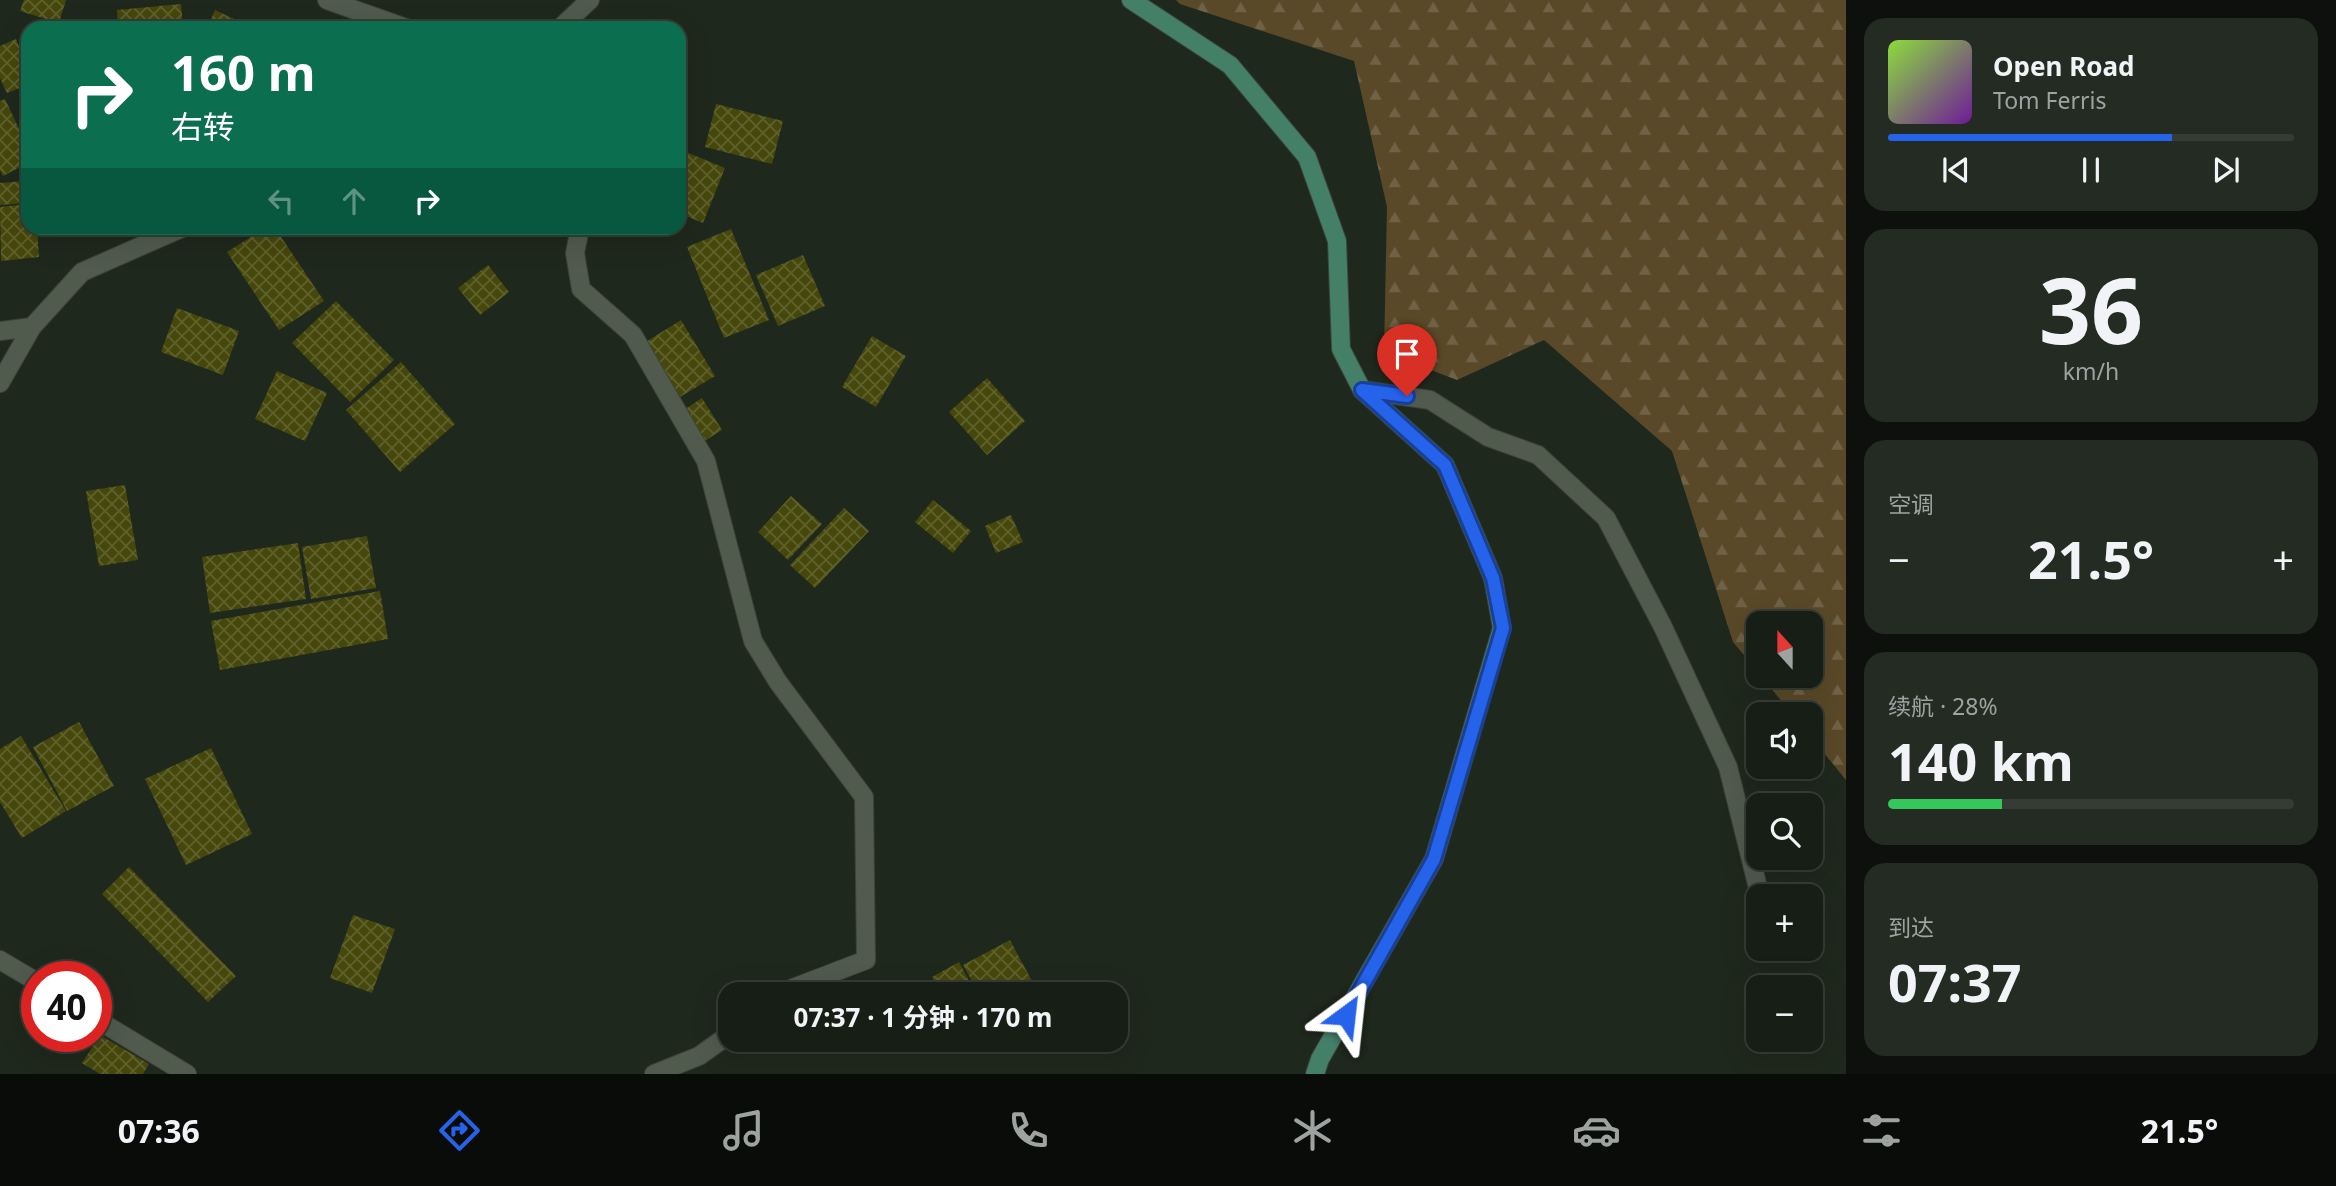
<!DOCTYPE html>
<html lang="zh">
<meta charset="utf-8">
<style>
body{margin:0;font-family:"Noto Sans","Noto Sans SC",sans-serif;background:#242b23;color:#f1f3f6;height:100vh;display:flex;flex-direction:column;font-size:26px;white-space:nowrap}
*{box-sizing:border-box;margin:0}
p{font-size:23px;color:#9ea2a1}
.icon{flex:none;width:38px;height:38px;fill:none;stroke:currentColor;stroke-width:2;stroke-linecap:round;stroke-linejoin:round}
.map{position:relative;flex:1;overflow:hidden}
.panel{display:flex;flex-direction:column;gap:18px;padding:18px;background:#0d100c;width:490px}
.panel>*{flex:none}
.banner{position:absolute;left:21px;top:21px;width:665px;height:214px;border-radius:21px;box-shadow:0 7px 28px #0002,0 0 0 2px #363c35;background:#0b6e4f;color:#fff;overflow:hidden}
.needle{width:46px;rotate:339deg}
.fabs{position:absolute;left:1746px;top:611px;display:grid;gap:14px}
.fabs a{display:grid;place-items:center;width:77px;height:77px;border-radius:14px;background:#171e16;box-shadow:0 7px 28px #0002,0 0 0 2px #363c35;font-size:35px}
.speed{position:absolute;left:21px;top:961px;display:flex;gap:14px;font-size:35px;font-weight:700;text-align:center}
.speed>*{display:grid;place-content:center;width:91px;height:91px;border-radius:50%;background:#171e16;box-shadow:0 7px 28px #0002,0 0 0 2px #363c35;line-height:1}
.speed .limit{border:10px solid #d22;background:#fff;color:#111}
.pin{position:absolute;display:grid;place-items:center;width:60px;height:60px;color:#fff;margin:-72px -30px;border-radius:50% 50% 50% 0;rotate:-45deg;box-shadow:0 0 7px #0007}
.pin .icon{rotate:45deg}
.me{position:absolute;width:77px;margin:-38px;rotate:30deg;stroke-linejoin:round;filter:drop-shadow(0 0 5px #0008)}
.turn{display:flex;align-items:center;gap:24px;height:147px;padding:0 35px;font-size:32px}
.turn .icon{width:91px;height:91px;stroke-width:2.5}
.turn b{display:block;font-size:49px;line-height:60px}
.lanes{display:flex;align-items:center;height:66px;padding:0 35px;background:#0003;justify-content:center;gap:35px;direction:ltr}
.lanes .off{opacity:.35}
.big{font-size:52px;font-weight:700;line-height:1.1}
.panel .widget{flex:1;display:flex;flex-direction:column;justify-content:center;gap:10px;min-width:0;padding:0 24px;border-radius:21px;background:#242b23}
.panel .dial{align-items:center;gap:0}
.dial b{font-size:91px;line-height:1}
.song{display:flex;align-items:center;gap:21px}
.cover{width:84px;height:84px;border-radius:10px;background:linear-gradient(135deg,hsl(90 70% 55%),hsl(280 70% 35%))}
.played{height:7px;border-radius:4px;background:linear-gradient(90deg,#2563eb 70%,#363c35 70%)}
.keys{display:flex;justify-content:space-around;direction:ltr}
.heat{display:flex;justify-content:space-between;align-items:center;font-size:38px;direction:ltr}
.charge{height:10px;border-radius:5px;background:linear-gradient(90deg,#34c759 28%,#363c35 0)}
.trip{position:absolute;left:718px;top:982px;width:410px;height:70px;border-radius:21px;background:#171e16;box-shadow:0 7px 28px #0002,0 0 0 2px #363c35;font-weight:700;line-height:70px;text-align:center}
.menu{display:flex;height:112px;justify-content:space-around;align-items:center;background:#090c09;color:#9ea2a1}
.menu .icon{width:49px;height:49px}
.menu .current{color:#2563eb}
.menu b{font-size:32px;color:#f1f3f6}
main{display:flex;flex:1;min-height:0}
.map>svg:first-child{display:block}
.forest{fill:url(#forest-firs)}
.building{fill:url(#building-cross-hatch)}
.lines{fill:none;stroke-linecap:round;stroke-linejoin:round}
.street-casing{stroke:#3c433a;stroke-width:20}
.secondary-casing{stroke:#3c433a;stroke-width:20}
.street{stroke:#505a4d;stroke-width:18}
.secondary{stroke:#448067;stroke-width:18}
.route-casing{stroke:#184099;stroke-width:18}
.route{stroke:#2563eb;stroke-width:12}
</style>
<main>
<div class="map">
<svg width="1846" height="1074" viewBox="0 0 1846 1074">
<defs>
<pattern id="forest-firs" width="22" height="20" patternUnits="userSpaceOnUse" patternTransform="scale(1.75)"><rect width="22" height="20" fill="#594928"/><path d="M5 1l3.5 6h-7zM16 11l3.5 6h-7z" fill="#706246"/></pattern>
<pattern id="building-cross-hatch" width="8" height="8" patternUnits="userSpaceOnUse" patternTransform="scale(1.75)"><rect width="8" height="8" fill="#45470b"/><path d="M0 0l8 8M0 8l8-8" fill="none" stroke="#5f612d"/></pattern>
</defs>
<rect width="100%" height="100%" fill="#1f281d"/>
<path class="forest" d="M 1176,0 L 1846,0 L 1846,780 L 1811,737 L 1811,714 L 1792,714 L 1761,676 L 1811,676 L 1811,623 L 1759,623 L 1759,673 L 1733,642 L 1672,451 L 1544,340 L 1457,380 L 1384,352 L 1387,207 L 1354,61 L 1180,4 Z"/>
<path class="building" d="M 24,0 L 66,0 L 59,23 L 20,11 Z
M 181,4 L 183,28 L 118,28 L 117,10 Z
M 215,10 L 253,28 L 207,28 Z
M 68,22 L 71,28 L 54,28 Z
M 16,39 L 28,69 L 28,85 L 7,93 L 0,78 L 0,46 Z
M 5,99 L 28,148 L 28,163 L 3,176 L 0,170 L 0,101 Z
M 716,104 L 783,121 L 772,164 L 705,147 Z
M 679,149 L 725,168 L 703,223 L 679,213 Z
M 25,181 L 26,203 L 0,205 L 0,183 Z
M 28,204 L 28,228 L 37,228 L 39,257 L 1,261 L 0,207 Z
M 265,228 L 275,228 L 324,301 L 279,330 L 227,252 Z
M 731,229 L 769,320 L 724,338 L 687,247 Z
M 803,255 L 825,306 L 778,326 L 756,275 Z
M 488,265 L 509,292 L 480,315 L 458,288 Z
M 336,301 L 394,360 L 350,402 L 292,343 Z
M 177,308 L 239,331 L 223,375 L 161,352 Z
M 681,320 L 715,376 L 675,400 L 641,345 Z
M 872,336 L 906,356 L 876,407 L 842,387 Z
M 401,362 L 455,424 L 400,472 L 346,410 Z
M 277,371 L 327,393 L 305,441 L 255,419 Z
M 987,378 L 1025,421 L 987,455 L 949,412 Z
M 702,398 L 722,430 L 693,448 L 673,417 Z
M 125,485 L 138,560 L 99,566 L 86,491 Z
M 791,496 L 822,524 L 788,560 L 758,532 Z
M 933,500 L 971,531 L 953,553 L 915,522 Z
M 844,508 L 869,531 L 815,588 L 790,565 Z
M 1011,515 L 1023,542 L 996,553 L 985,526 Z
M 367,536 L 376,588 L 311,599 L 302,547 Z
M 298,543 L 306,599 L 210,613 L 202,557 Z
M 380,591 L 388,639 L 220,670 L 211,621 Z
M 79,722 L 114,786 L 67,811 L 33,747 Z
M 21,736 L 66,811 L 22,838 L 0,802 L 0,749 Z
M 211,748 L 252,834 L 186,865 L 145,779 Z
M 129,867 L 236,976 L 208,1002 L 102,894 Z
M 353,915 L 395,929 L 372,993 L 330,978 Z
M 1010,940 L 1039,994 L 979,994 L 963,965 Z
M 959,962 L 976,994 L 941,994 L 932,977 Z
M 100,1035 L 149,1064 L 143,1074 L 100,1074 L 82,1063 Z"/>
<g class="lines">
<defs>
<path id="street" d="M 327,0 L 406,28
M 560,28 L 590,0
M 580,228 L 575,253 L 581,289 L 633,335 L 706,461 L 753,641 L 778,682 L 864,797 L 866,960 L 793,988 L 785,994
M 0,331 L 32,327 L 82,272 L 182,228
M 0,383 L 32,327
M 1362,390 L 1430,400 L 1488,437 L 1538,455 L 1606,518 L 1663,627 L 1728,767 L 1760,896
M 0,960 L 37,982
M 96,1019 L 187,1074
M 654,1074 L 699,1056 L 730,1034"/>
<path id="secondary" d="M 1131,0 L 1230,65 L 1307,157 L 1337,241 L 1341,349 L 1362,390 L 1445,465 L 1493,578 L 1502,628 L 1434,859 L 1320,1059 L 1315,1074"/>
</defs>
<use href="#street" class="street-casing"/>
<use href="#secondary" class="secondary-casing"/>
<use href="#street" class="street"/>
<use href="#secondary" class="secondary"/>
</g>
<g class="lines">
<defs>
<path id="route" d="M 1346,1015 L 1434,859 L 1503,628 L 1493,578 L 1445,465 L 1362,390 L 1407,396"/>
</defs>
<use href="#route" class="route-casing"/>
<use href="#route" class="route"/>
</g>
</svg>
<div class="fabs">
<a><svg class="needle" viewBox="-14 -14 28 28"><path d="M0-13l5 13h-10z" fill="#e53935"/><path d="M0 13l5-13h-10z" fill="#9ea2a1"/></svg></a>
<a><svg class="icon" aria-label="sound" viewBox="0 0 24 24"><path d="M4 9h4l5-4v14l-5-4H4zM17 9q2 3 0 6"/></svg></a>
<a><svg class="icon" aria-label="search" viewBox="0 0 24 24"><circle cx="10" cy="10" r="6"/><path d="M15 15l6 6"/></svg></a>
<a>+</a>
<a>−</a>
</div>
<div class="speed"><div class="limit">40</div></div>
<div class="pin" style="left:1407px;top:396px;background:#d93025"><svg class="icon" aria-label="arrive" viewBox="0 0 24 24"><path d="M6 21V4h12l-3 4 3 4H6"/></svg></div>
<svg class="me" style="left:1346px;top:1015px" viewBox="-20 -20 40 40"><path d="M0-17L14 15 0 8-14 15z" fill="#2563eb" stroke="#fff" stroke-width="4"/></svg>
<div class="trip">07:37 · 1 分钟 · 170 m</div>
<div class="banner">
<div class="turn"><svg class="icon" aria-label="right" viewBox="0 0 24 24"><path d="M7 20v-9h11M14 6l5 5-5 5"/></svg><div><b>160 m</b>右转</div></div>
<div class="lanes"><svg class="icon off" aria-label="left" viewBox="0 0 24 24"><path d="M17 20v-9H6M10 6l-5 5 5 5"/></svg><svg class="icon off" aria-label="ahead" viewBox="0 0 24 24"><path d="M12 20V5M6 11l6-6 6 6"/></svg><svg class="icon" aria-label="right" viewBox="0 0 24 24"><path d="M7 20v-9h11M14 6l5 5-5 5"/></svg></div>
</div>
</div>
<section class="panel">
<div class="widget">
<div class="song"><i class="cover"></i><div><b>Open Road</b><p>Tom Ferris</p></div></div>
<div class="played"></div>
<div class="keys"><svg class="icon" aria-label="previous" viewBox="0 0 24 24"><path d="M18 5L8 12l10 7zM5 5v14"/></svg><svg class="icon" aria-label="pause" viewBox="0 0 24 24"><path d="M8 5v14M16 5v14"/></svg><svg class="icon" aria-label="next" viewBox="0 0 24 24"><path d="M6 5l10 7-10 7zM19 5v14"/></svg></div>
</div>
<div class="widget dial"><b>36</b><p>km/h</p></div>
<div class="widget"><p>空调</p>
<div class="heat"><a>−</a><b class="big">21.5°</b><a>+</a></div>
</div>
<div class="widget"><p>续航 · 28%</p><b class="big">140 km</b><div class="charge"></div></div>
<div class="widget"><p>到达</p><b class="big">07:37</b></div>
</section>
</main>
<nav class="menu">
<b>07:36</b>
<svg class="icon current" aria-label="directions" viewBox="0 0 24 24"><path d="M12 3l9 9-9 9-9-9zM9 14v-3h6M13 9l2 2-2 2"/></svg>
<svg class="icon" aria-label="music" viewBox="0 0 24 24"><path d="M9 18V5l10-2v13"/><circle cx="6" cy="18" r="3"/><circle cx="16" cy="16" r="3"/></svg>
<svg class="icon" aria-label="phone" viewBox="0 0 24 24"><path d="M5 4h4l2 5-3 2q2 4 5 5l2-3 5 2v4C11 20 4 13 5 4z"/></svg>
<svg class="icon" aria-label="climate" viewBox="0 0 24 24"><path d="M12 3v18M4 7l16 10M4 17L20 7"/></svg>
<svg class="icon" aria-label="car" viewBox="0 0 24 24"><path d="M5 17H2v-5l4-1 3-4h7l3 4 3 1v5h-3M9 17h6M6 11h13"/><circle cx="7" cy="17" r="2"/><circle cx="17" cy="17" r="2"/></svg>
<svg class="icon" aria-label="filters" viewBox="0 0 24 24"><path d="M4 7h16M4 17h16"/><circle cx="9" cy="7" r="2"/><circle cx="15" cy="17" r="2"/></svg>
<b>21.5°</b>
</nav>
